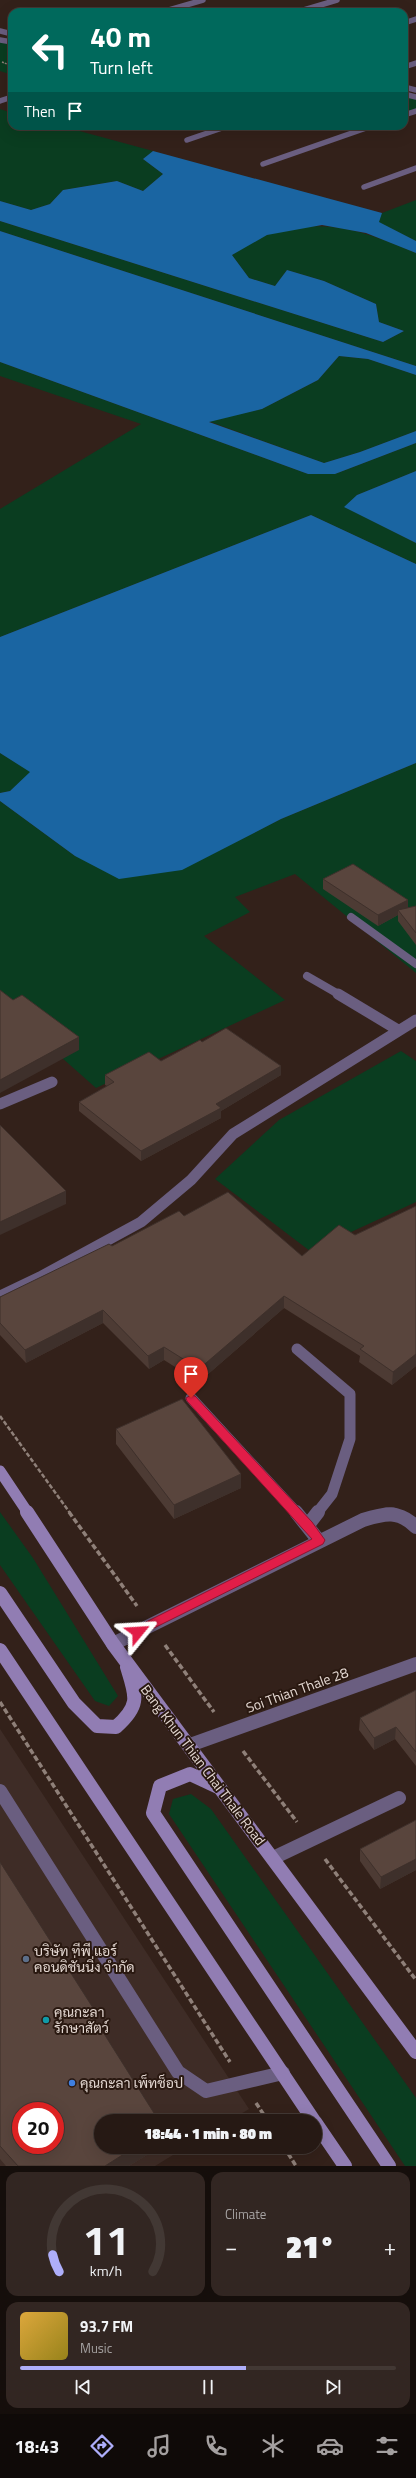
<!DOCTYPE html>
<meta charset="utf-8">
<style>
body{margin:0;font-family:"Titillium Web",Sarabun,sans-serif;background:#322622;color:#f1f3f6;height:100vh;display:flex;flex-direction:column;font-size:15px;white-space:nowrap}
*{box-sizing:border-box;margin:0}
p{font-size:13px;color:#a4a0a0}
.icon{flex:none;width:22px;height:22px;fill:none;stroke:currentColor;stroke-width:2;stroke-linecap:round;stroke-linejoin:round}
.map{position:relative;height:2166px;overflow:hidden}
.side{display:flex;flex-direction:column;gap:6px;padding:6px;background:#150e0b;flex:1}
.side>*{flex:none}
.hud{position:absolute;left:8px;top:8px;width:400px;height:122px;border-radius:12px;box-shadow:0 4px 16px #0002,0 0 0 1px #423834;background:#00695c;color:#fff;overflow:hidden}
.speed{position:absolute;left:12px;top:2102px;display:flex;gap:8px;font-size:20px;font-weight:700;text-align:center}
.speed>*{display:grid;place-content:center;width:52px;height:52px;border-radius:50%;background:#261914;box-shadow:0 4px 16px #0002,0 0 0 1px #423834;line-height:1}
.speed .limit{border:6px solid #d22;background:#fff;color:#111}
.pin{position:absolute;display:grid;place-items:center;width:34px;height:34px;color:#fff;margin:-41px -17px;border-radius:50% 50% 50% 0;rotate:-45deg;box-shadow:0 0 4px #0007}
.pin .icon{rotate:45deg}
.me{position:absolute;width:44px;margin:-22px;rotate:63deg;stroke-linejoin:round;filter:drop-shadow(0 0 3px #0008)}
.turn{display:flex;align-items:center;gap:14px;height:84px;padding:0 16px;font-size:18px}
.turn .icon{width:52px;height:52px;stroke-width:2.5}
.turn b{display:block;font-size:28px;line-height:34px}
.then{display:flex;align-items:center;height:38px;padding:0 16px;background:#0003;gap:8px;font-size:15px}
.big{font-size:30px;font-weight:800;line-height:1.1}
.side .card{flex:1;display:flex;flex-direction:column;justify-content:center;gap:6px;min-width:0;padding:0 14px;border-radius:12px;background:#322622}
.side .dial{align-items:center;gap:0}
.dial svg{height:104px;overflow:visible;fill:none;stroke:#423834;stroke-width:7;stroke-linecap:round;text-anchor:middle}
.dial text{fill:#f1f3f6;stroke:none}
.song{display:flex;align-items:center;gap:12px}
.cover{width:48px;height:48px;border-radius:6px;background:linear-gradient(135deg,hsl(40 70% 55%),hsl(50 70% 35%))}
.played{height:4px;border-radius:2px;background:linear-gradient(90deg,#aeaefa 60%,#423834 60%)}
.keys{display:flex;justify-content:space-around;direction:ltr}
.heat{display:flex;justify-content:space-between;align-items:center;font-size:22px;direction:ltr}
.side .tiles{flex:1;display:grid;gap:6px;grid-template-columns:1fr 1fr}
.card:last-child{grid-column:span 2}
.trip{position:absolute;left:94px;top:2114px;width:228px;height:40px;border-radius:20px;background:#261914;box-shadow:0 4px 16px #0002,0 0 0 1px #423834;font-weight:800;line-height:40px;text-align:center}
.tabs{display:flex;height:64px;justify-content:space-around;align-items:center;background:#0f0a08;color:#a4a0a0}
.tabs .icon{width:28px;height:28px}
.tabs .selected{color:#aeaefa}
.tabs b{font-size:18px;color:#f1f3f6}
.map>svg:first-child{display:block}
.commercial{fill:#3e2c26;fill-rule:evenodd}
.green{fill:#0a3d20}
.water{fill:#1a65a2}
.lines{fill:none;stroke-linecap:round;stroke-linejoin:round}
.path-far2{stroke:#8f8079;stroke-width:1.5;stroke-dasharray:2 1;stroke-linecap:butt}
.path-far1{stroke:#8f8079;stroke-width:2.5;stroke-dasharray:4.5 2;stroke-linecap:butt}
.path{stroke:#8f8079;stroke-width:3.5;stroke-dasharray:5.5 2.5;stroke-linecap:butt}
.service-far2{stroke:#6a5e80;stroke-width:8}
.service-far1{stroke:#6a5e80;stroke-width:11}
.service{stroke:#6a5e80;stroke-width:14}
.minor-far1{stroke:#6a5e80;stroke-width:5.5}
.minor{stroke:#6a5e80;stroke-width:14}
.secondary-far1{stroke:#917db3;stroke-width:11}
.secondary{stroke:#917db3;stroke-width:14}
.wall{fill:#4d3b34}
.shaded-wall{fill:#3e302b}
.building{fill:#59453d;stroke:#3e302b;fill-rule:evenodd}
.route{fill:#e11d48;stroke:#92132f}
.service-dot{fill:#5c6f8a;stroke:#291810;stroke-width:1.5}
.culture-dot{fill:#0f9aa8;stroke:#291810;stroke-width:1.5}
.shop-dot{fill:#3f7fe0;stroke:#291810;stroke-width:1.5}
.labels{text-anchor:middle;stroke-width:4;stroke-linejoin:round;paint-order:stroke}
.near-street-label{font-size:14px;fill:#e3d7d1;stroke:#291810}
.near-poi-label{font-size:14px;fill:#e3d7d1;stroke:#291810;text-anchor:start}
</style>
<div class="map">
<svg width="416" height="2166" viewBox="0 0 416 2166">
<rect width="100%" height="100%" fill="#33211a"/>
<path class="commercial" d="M 0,1729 L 249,2109 L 229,2121 L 101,2121 L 101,2147 L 186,2147 L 155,2166 L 0,2166 ZM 21,2111 L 55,2111 L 55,2145 L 21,2145 Z"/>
<path class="green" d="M 0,42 L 12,45 L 12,75 L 0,71 Z
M 404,97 L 416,99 L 416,109 L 404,114 Z
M 0,109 L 12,113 L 12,126 L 61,126 L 153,151 L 143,159 L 163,174 L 143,191 L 117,181 L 63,190 L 50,204 L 31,210 L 0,201 Z
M 416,200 L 416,241 L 378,222 L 382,213 Z
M 0,221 L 383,342 L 404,331 L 379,322 L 376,304 L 324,281 L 287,270 L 275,286 L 249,278 L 232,255 C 243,248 255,239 267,235 C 324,216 363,231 416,253 L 416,366 L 0,231 Z
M 339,356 L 368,359 L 416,375 L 416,431 L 360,452 L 324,463 L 208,421 L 262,409 L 318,380 Z
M 0,362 L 308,474 L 335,474 L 416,443 L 416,471 L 357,495 L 345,507 L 416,543 L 416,564 L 311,515 L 0,637 L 0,509 L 141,424 L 0,376 Z
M 0,753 L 31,772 L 10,791 L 0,793 Z
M 416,763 L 416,973 L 295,874 L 235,897 L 250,912 L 204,936 L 285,1000 L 96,1088 L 0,1003 L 0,801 L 75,856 L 182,869 L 281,819 Z
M 401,1051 L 416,1061 L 416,1202 L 310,1251 L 215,1179 L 279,1120 Z
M 0,1512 L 33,1558 L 118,1696 L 109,1706 L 95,1701 L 0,1565 Z
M 191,1794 L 211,1809 L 416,2098 L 416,2166 L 405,2166 L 169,1814 L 173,1799 Z"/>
<path class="water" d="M 153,151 L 382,213 L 379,222 L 416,241 L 416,253 L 366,233 L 322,225 L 267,235 L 232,255 L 249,278 L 275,286 L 287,270 L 324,281 L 376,304 L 379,322 L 404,331 L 383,342 L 0,221 L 0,201 L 31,210 L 50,204 L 63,190 L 117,181 L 143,191 L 163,174 L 143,159 Z
M 0,231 L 416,366 L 416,375 L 368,359 L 339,356 L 318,380 L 262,409 L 209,422 L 324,463 L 360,452 L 416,431 L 416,443 L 335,474 L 308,474 L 0,362 Z
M 416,471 L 416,543 L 344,507 L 357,495 Z
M 311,515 L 416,564 L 416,763 L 281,819 L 182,870 L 119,879 L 75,856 L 0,801 L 0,793 L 10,791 L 30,772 L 0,753 L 0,637 Z"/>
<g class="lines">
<path class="path-far2" d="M 2,62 L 12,66"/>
<path class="path-far1" d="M 0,1416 L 70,1513"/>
<path class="path" d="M 69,1512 L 137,1606
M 165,1645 L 214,1712
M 0,1702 L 230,2062
M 243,1751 L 297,1822
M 325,1859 L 416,1980
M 256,2103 L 268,2121
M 284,2147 L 296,2166"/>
<path class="service-far2" d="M 351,917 L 416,964
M 307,976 L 340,995"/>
<path class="service-far1" d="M 338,994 L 398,1030
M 0,1104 L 52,1082
M 0,1296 L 40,1277 L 141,1222 L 191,1180 L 233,1134 L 416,1020
M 297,1349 L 350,1394 L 350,1439 L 332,1494 L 317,1513
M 191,1398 L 297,1513
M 386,1513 L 394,1513"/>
<path class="service" d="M 296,1512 L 319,1541
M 308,1525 L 318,1512
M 113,1644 L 363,1520 C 385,1513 399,1510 416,1527
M 0,1791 L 178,2072 L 206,2091 L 283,2073
M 273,1858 L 399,1798"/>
<path class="minor-far1" d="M 162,12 L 203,0
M 297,12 L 337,0
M 404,23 L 416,19
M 0,31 L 12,34
M 0,40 L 12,42
M 404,67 L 416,63
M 404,87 L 416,90
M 404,94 L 416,97
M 0,101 L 12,97
M 404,115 L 416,111
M 187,140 L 228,126
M 263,164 L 372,126
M 364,187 L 416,168"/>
<path class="minor" d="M 190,1745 L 416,1664"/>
<path class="secondary-far1" d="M 0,1471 L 28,1513"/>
<path class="secondary" d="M 27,1512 L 113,1644 L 416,2052
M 0,1593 L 74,1703 L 97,1726 L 116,1727 C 141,1705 136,1696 127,1667
M 0,1650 L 314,2121
M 220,1788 L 190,1774 L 160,1786 L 153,1813 L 389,2166
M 315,2122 L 345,2166"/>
</g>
<path class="wall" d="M 323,879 L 408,900 L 408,908 L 416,906 L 416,945 L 398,921 L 398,915 L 378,926 L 323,889 Z
M 202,1042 L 281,1066 L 281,1075 L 221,1111 L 221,1118 L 141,1161 L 79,1111 L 79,1102 L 107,1086 L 105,1085 L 105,1075 L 161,1061 Z
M 416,1206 L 416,1366 L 392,1385 L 359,1362 L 360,1356 L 284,1308 L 199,1382 L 164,1360 L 149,1369 L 103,1323 L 26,1363 L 0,1335 L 0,1297 L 112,1246 L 184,1216 L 302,1256 L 355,1235 Z
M 116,1429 L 241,1474 L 241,1488 L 174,1519 L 116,1444 Z
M 416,1690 L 416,1766 L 395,1739 L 374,1750 L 359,1730 L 360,1718 Z
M 416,1820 L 416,1870 L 380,1889 L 360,1861 L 360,1849 Z
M 0,1862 L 101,2147 L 160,2147 L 129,2166 L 6,2166 L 0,2159 Z"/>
<path class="shaded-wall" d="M 408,900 L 408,910 L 398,910 L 398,915 L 378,926 L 378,915 Z
M 79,1037 L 79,1050 L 0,1093 L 0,1080 Z
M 281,1066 L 281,1075 L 221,1111 L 221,1118 L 141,1161 L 141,1151 L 216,1104 Z
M 66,1191 L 66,1204 L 0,1235 L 0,1222 Z
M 284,1296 L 284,1308 L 199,1382 L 199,1369 Z
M 103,1310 L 103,1323 L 26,1363 L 25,1350 Z
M 164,1347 L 164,1360 L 149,1369 L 148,1356 Z
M 416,1354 L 416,1366 L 392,1385 L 393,1372 Z
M 241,1474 L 241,1488 L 174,1519 L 174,1505 Z
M 396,1727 L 395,1739 L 374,1750 L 374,1738 Z
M 416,1859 L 416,1870 L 380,1889 L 381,1877 Z
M 95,2011 L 96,2026 L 91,2013 Z
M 135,2147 L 160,2147 L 129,2166 L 105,2166 Z"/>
<path class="building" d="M 353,864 L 408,900 L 378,915 L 323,879 Z
M 416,906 L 416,933 L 398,910 Z
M 0,990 L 13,1000 L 22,995 L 79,1037 L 0,1080 Z
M 226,1028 L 281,1066 L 216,1104 L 221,1108 L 141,1151 L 79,1102 L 114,1082 L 105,1075 L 149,1052 L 161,1061 L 200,1040 L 202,1042 Z
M 0,1125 L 66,1191 L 0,1222 Z
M 228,1192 L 302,1256 L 339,1225 L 355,1235 L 416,1206 L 416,1354 L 393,1372 L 360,1349 L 364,1346 L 284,1296 L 199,1369 L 164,1347 L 148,1356 L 103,1310 L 25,1350 L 0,1323 L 0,1297 L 109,1244 L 112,1246 L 179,1211 L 184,1216 Z
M 182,1399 L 241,1474 L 174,1505 L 116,1429 Z
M 416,1690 L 416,1752 L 396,1727 L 374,1738 L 360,1718 Z
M 416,1820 L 416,1859 L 381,1877 L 360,1849 Z
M 0,1862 L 95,2011 L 91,2013 L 159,2121 L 101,2121 L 101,2147 L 135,2147 L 105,2166 L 18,2166 L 0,2146 ZM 21,2111 L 55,2111 L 55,2145 L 21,2145 Z"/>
<path class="route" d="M 191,1395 L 195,1396 L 312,1522 L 325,1540 L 323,1544 L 138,1636 L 132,1632 L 134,1628 L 312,1539 L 187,1401 L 186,1398 Z"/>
<circle class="service-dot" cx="26" cy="1959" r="4"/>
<circle class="culture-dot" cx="46" cy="2020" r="4"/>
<circle class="shop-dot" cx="72" cy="2083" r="4"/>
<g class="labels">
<g class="near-street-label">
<text transform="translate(297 1690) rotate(-20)" y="5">Soi Thian Thale 28</text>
<text transform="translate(203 1765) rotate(53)" y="5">Bang Khun Thian Chai Thale Road</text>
</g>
<g class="near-poi-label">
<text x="34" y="1956">บริษัท ทีพี แอร์<tspan x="34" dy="16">คอนดิชั่นนิ่ง จำกัด</tspan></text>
<text x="54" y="2017">คุณกะลา<tspan x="54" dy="16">รักษาสัตว์</tspan></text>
<text x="80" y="2088">คุณกะลา เพ็ทช็อป</text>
</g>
</g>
</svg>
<div class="speed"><div class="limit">20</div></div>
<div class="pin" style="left:191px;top:1398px;background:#d93025"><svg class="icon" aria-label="arrive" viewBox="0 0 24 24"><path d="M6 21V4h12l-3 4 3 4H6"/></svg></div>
<svg class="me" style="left:138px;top:1632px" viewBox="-20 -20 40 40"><path d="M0-17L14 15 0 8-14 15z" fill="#e11d48" stroke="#fff" stroke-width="4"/></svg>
<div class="trip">18:44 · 1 min · 80 m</div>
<div class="hud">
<div class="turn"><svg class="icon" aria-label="left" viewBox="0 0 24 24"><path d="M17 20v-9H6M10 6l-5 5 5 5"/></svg><div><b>40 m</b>Turn left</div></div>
<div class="then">Then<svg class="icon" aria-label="arrive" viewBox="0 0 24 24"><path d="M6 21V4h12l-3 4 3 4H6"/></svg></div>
</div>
</div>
<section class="side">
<div class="tiles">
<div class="card dial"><svg viewBox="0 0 100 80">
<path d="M14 69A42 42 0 1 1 86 69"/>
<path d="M14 69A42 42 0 0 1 9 56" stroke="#aeaefa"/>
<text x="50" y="56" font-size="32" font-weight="700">11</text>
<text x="50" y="72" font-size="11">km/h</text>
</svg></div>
<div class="card"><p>Climate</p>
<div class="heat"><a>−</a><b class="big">21°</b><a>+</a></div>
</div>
<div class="card">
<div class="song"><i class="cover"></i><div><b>93.7 FM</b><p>Music</p></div></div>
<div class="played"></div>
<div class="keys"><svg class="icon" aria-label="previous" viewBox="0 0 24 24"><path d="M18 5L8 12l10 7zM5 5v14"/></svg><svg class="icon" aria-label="pause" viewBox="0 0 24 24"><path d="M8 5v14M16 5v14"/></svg><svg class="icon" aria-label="next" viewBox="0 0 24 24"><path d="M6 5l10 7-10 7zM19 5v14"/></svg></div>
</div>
</div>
</section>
<nav class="tabs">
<b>18:43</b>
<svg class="icon selected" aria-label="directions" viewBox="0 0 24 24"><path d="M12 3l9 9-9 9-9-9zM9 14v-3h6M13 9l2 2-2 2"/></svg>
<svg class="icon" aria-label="music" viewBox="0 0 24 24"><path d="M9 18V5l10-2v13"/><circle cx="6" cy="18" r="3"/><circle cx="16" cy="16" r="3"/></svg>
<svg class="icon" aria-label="phone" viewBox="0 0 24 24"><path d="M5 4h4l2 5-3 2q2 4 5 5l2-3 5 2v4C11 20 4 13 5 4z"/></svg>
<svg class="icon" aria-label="climate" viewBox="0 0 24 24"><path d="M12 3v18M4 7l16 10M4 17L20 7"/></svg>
<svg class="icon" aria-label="car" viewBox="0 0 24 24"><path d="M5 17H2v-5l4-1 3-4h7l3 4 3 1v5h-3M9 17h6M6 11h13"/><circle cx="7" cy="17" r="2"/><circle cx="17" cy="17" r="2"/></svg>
<svg class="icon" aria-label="filters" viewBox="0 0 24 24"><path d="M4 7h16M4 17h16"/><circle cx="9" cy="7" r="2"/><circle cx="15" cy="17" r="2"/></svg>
</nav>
